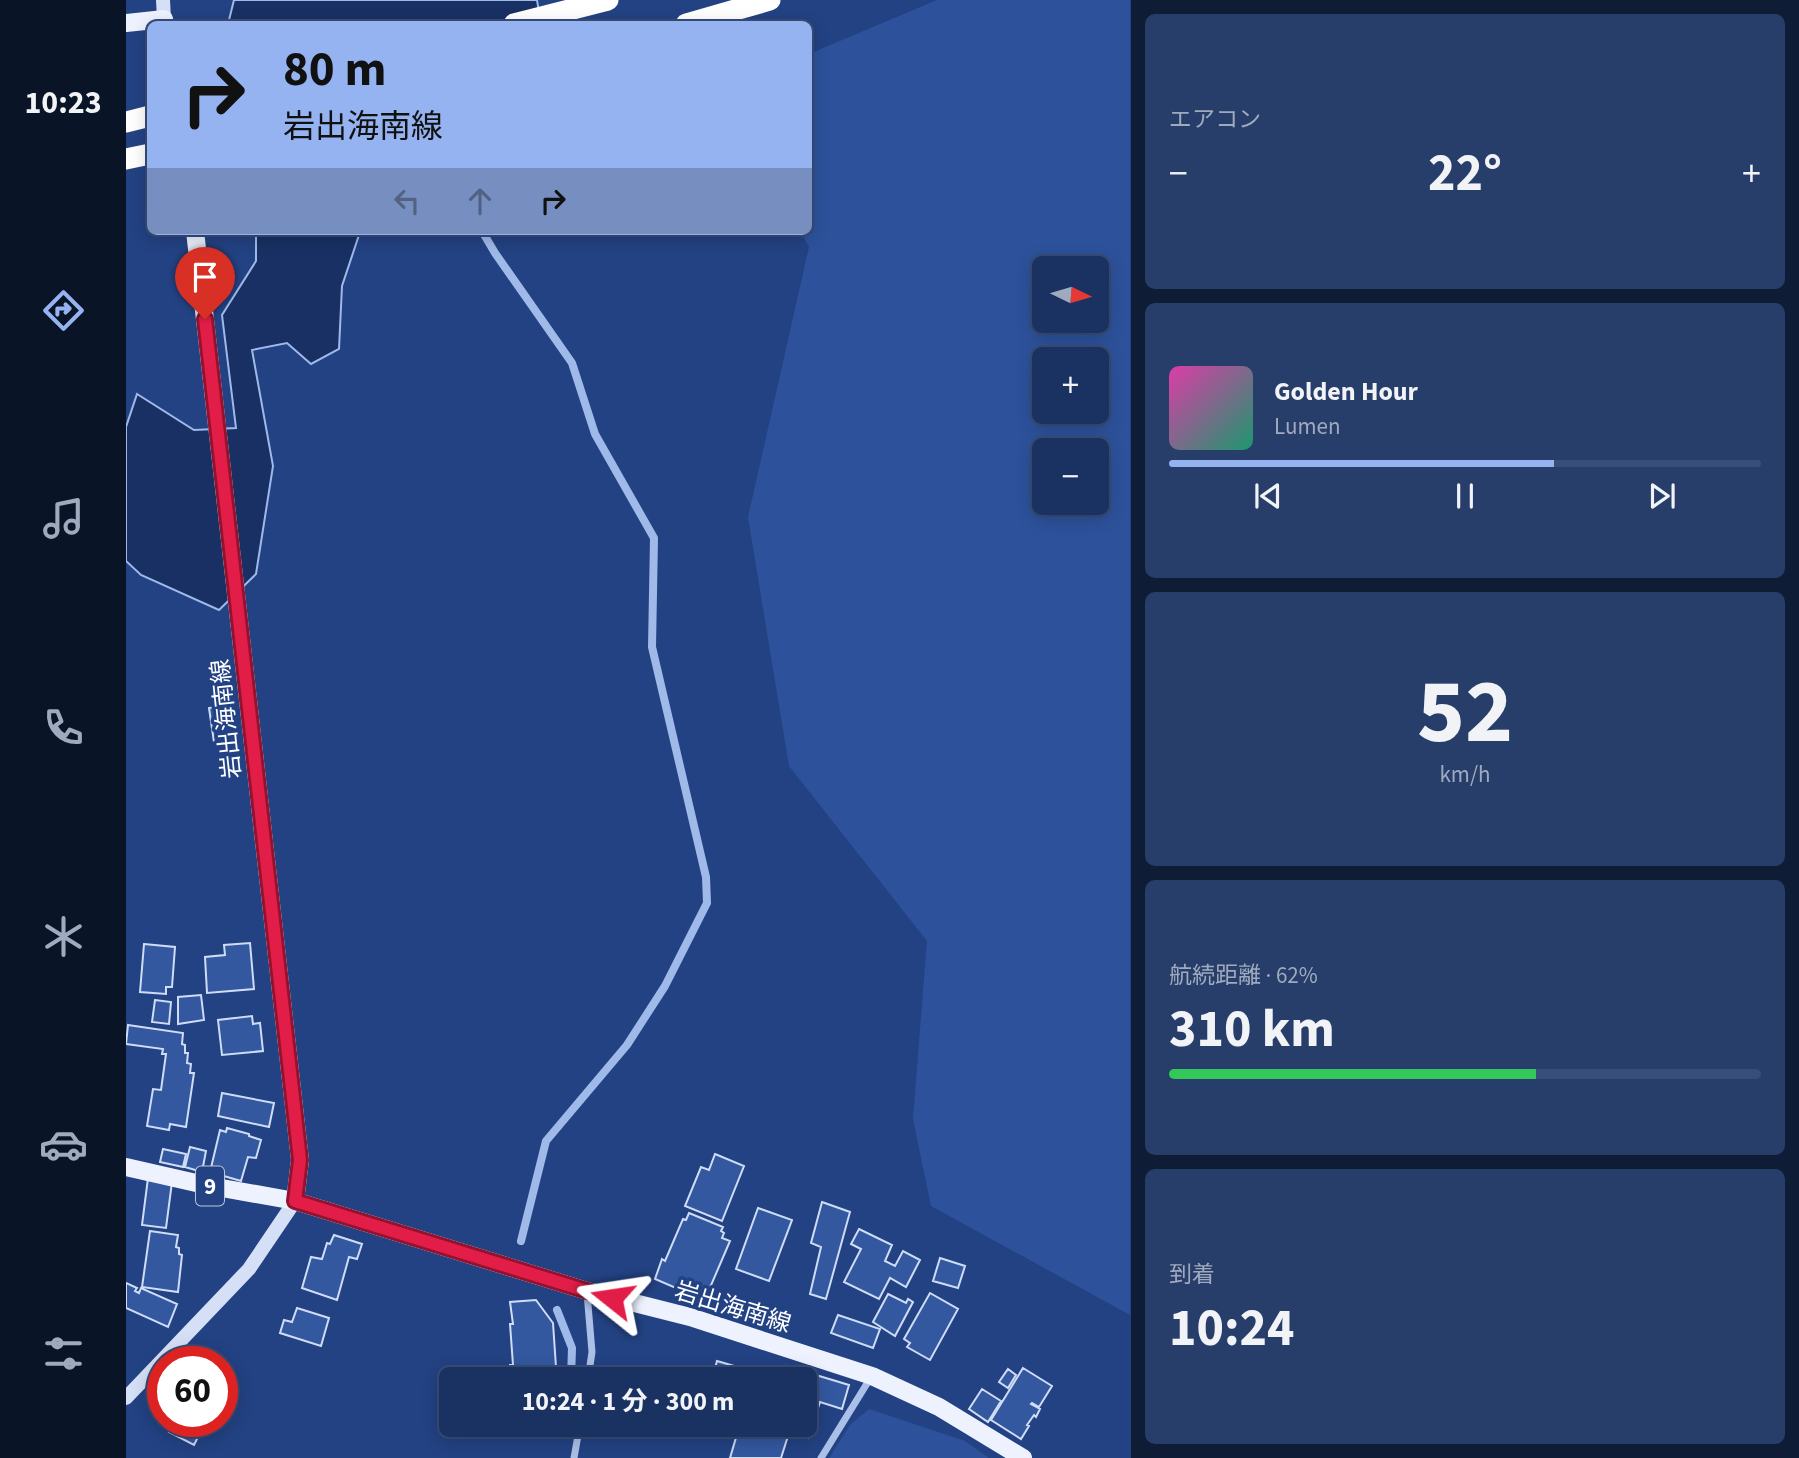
<!DOCTYPE html>
<html lang="ja">
<meta charset="utf-8">
<style>
body{margin:0;font-family:"Source Sans 3","Noto Sans JP",sans-serif;background:#273e6b;color:#f1f3f6;height:100vh;display:flex;flex-direction:column;font-size:26px;white-space:nowrap}
*{box-sizing:border-box;margin:0}
p{font-size:23px;color:#9faabe}
.icon{flex:none;width:38px;height:38px;fill:none;stroke:currentColor;stroke-width:2;stroke-linecap:round;stroke-linejoin:round}
.map{position:relative;flex:1;overflow:hidden}
.side{display:flex;flex-direction:column;gap:14px;padding:14px;background:#0e1c36;width:668px}
.side>*{flex:none}
.hud{position:absolute;left:21px;top:21px;width:665px;height:214px;border-radius:10px;box-shadow:0 4px 18px #0003,0 0 0 2px #384d77;background:#95b2f1;color:#111;overflow:hidden}
.needle{width:46px;rotate:95deg}
.fabs{position:absolute;left:906px;top:256px;display:grid;gap:14px}
.fabs a{display:grid;place-items:center;width:77px;height:77px;border-radius:10px;background:#1a3262;box-shadow:0 4px 18px #0003,0 0 0 2px #384d77;font-size:35px}
.speed{position:absolute;left:21px;top:1346px;display:flex;gap:14px;font-size:35px;font-weight:700;text-align:center}
.speed>*{display:grid;place-content:center;width:91px;height:91px;border-radius:50%;background:#1a3262;box-shadow:0 4px 18px #0003,0 0 0 2px #384d77;line-height:1}
.speed .limit{border:10px solid #d22;background:#fff;color:#111}
.pin{position:absolute;display:grid;place-items:center;width:60px;height:60px;color:#fff;margin:-72px -30px;border-radius:50% 50% 50% 0;rotate:-45deg;box-shadow:0 0 7px #0007}
.pin .icon{rotate:45deg}
.me{position:absolute;width:77px;margin:-38px;rotate:285deg;stroke-linejoin:round;filter:drop-shadow(0 0 5px #0008)}
.turn{display:flex;align-items:center;gap:24px;height:147px;padding:0 21px;font-size:32px}
.turn .icon{width:91px;height:91px;stroke-width:2.5}
.turn b{display:block;font-size:49px;line-height:60px}
.lanes{display:flex;align-items:center;height:66px;padding:0 21px;background:#0003;justify-content:center;gap:35px;direction:ltr}
.lanes .off{opacity:.35}
.big{font-size:52px;font-weight:700;line-height:1.1}
.side .tile{flex:1;display:flex;flex-direction:column;justify-content:center;gap:10px;min-width:0;padding:0 24px;border-radius:10px;background:#273e6b}
.side .dial{align-items:center;gap:0}
.dial b{font-size:91px;line-height:1}
.song{display:flex;align-items:center;gap:21px}
.cover{width:84px;height:84px;border-radius:10px;background:linear-gradient(135deg,hsl(320 70% 55%),hsl(160 70% 35%))}
.played{height:7px;border-radius:4px;background:linear-gradient(90deg,#95b2f1 65%,#384d77 65%)}
.keys{display:flex;justify-content:space-around;direction:ltr}
.heat{display:flex;justify-content:space-between;align-items:center;font-size:38px;direction:ltr}
.charge{height:10px;border-radius:5px;background:linear-gradient(90deg,#34c759 62%,#384d77 0)}
.trip{position:absolute;left:313px;top:1367px;width:378px;height:70px;border-radius:10px;background:#1a3262;box-shadow:0 4px 18px #0003,0 0 0 2px #384d77;font-weight:700;line-height:70px;text-align:center}
main{display:flex;flex:1;min-height:0}
.dock{display:flex;flex-direction:column;width:126px;justify-content:space-around;align-items:center;background:#0a1427;color:#9faabe}
.dock .icon{width:49px;height:49px}
.dock .on{color:#95b2f1}
.dock b{font-size:32px;color:#f1f3f6}
.map>svg:first-child{display:block}
.green{fill:#2d529b;fill-rule:evenodd}
.water{fill:#183063;stroke:#9fb9e9;stroke-width:2}
.lines{fill:none;stroke-linecap:round;stroke-linejoin:round}
.stream{stroke:#9fb9e9;stroke-width:8}
.building{fill:#3358a0;stroke:#cfdcf6;stroke-width:2}
.minor{stroke:#abc0e8;stroke-width:7}
.secondary{stroke:#d5e0f7;stroke-width:14}
.primary{stroke:#edf2fe;stroke-width:18}
.motorway{stroke:#fff;stroke-width:21}
.route-casing{stroke:#92132f;stroke-width:18}
.route{stroke:#e11d48;stroke-width:12}
.labels{text-anchor:middle;stroke-width:7;stroke-linejoin:round;paint-order:stroke}
.shield{fill:#234283;stroke:#bdc6da;stroke-width:2}
.shield-label{font-size:23px;font-weight:bold;fill:#fff}
.street-label{font-size:24px;fill:#fff;stroke:#234283}
</style>
<main>
<nav class="dock">
<b>10:23</b>
<svg class="icon on" aria-label="directions" viewBox="0 0 24 24"><path d="M12 3l9 9-9 9-9-9zM9 14v-3h6M13 9l2 2-2 2"/></svg>
<svg class="icon" aria-label="music" viewBox="0 0 24 24"><path d="M9 18V5l10-2v13"/><circle cx="6" cy="18" r="3"/><circle cx="16" cy="16" r="3"/></svg>
<svg class="icon" aria-label="phone" viewBox="0 0 24 24"><path d="M5 4h4l2 5-3 2q2 4 5 5l2-3 5 2v4C11 20 4 13 5 4z"/></svg>
<svg class="icon" aria-label="climate" viewBox="0 0 24 24"><path d="M12 3v18M4 7l16 10M4 17L20 7"/></svg>
<svg class="icon" aria-label="car" viewBox="0 0 24 24"><path d="M5 17H2v-5l4-1 3-4h7l3 4 3 1v5h-3M9 17h6M6 11h13"/><circle cx="7" cy="17" r="2"/><circle cx="17" cy="17" r="2"/></svg>
<svg class="icon" aria-label="filters" viewBox="0 0 24 24"><path d="M4 7h16M4 17h16"/><circle cx="9" cy="7" r="2"/><circle cx="15" cy="17" r="2"/></svg>
</nav>
<div class="map">
<svg width="1005" height="1458" viewBox="0 0 1005 1458">
<rect width="100%" height="100%" fill="#234283"/>
<path class="green" d="M 811,0 L 1004,0 L 1004,1315 L 805,1206 L 787,1119 L 801,941 L 663,766 L 622,517 L 683,247 L 674,231 L 682,231 L 683,54 ZM 919,268 L 971,268 L 971,320 L 919,320 ZM 919,359 L 971,359 L 971,411 L 919,411 ZM 919,450 L 971,450 L 971,502 L 919,502 Z
M 743,1409 L 839,1441 L 863,1458 L 703,1458 L 724,1425 Z"/>
<path class="water" d="M 108,0 L 411,0 L 415,24 L 102,24 Z
M 130,231 L 236,231 L 234,232 L 216,286 L 213,349 L 185,364 L 161,343 L 126,350 L 147,466 L 130,574 L 93,610 L 15,575 L 0,561 L 0,427 L 11,394 L 68,430 L 110,428 L 96,315 L 130,261 Z"/>
<g class="lines">
<path class="stream" d="M 356,231 L 369,253 L 446,363 L 469,434 L 528,538 L 526,647 L 580,877 L 581,903 L 539,986 L 501,1045 L 420,1141 L 395,1241
M 431,1310 L 446,1348 L 445,1379"/>
</g>
<path class="building" d="M 103,705 L 108,739 L 88,742 L 83,708 Z
M 124,943 L 128,989 L 81,993 L 79,957 L 99,955 L 98,945 Z
M 18,944 L 49,947 L 46,987 L 40,987 L 40,994 L 14,992 Z
M 75,995 L 78,1020 L 52,1024 L 52,997 Z
M 29,1000 L 45,1002 L 43,1024 L 26,1022 Z
M 126,1016 L 127,1024 L 134,1023 L 137,1051 L 96,1055 L 92,1020 Z
M 2,1025 L 57,1033 L 56,1044 L 59,1045 L 59,1053 L 62,1053 L 61,1063 L 65,1064 L 64,1073 L 68,1073 L 60,1127 L 44,1124 L 43,1130 L 21,1126 L 27,1089 L 35,1090 L 40,1054 L 36,1054 L 37,1049 L 0,1044 Z
M 96,1093 L 148,1103 L 143,1127 L 92,1116 Z
M 101,1128 L 123,1134 L 123,1136 L 135,1140 L 130,1158 L 122,1157 L 115,1181 L 84,1172 L 94,1130 L 100,1132 Z
M 64,1147 L 80,1151 L 76,1172 L 59,1167 Z
M 37,1149 L 60,1154 L 57,1167 L 34,1162 Z
M 589,1154 L 618,1166 L 596,1221 L 559,1206 L 575,1167 L 583,1170 Z
M 22,1178 L 46,1182 L 40,1228 L 16,1225 Z
M 696,1202 L 724,1212 L 700,1299 L 684,1294 L 695,1247 L 685,1243 Z
M 632,1208 L 666,1220 L 643,1281 L 610,1269 Z
M 563,1213 L 597,1227 L 595,1231 L 598,1233 L 596,1238 L 604,1241 L 583,1290 L 577,1287 L 573,1298 L 529,1279 L 536,1259 L 539,1261 L 557,1219 L 560,1220 Z
M 733,1229 L 766,1245 L 759,1261 L 769,1266 L 777,1251 L 794,1260 L 780,1287 L 764,1278 L 753,1299 L 718,1282 L 735,1249 L 725,1244 Z
M 24,1231 L 52,1235 L 50,1247 L 53,1248 L 53,1254 L 56,1255 L 52,1292 L 16,1287 Z
M 208,1235 L 236,1244 L 231,1259 L 223,1257 L 211,1300 L 176,1288 L 185,1257 L 196,1259 L 201,1243 L 204,1244 Z
M 814,1258 L 839,1266 L 832,1288 L 807,1281 Z
M 0,1283 L 11,1288 L 9,1291 L 13,1293 L 15,1288 L 51,1304 L 42,1327 L 0,1308 Z
M 804,1293 L 832,1309 L 804,1360 L 781,1347 L 784,1343 L 778,1339 Z
M 762,1294 L 780,1303 L 782,1299 L 787,1302 L 769,1336 L 747,1322 Z
M 410,1300 L 427,1323 L 430,1367 L 405,1369 L 406,1379 L 384,1379 L 384,1365 L 387,1365 L 384,1324 L 387,1324 L 384,1302 Z
M 171,1308 L 203,1318 L 195,1346 L 154,1333 L 158,1320 L 166,1322 Z
M 712,1315 L 754,1329 L 747,1348 L 705,1333 Z
M 591,1361 L 622,1370 L 620,1379 L 586,1379 Z
M 660,1366 L 723,1385 L 716,1409 L 694,1402 L 682,1438 L 644,1424 L 679,1424 L 679,1379 L 656,1379 Z
M 897,1368 L 926,1386 L 913,1407 L 906,1403 L 905,1404 L 914,1409 L 910,1417 L 908,1415 L 901,1425 L 903,1426 L 895,1439 L 865,1420 Z
M 882,1369 L 890,1375 L 882,1388 L 873,1382 Z
M 856,1389 L 875,1401 L 862,1422 L 843,1409 Z
M 48,1421 L 80,1421 L 68,1445 L 43,1432 Z
M 556,1424 L 571,1424 L 569,1431 L 556,1427 Z
M 573,1424 L 606,1424 L 603,1437 L 572,1428 Z
M 614,1424 L 624,1424 L 662,1436 L 655,1458 L 604,1458 Z"/>
<g class="lines">
<path class="minor" d="M 461,1293 L 466,1352 L 462,1379
M 448,1458 L 454,1424
M 695,1458 L 745,1377"/>
<path class="secondary" d="M 37,0 L 38,19
M 0,1398 L 123,1269 L 169,1201"/>
<path class="primary" d="M 0,23 L 38,19 L 39,24
M 69,231 L 174,1160 L 169,1201
M 0,1167 L 79,1185 L 169,1201 L 461,1291 L 564,1317 L 746,1376 L 813,1407 L 897,1458"/>
<path class="motorway" d="M 388,24 L 482,0
M 560,24 L 644,0
M 0,122 L 24,116
M 0,159 L 24,154"/>
</g>
<g class="lines">
<defs>
<path id="route" d="M 79,319 L 174,1160 L 169,1201 L 461,1291 L 486,1298"/>
</defs>
<use href="#route" class="route-casing"/>
<use href="#route" class="route"/>
</g>
<g class="labels">
<rect class="shield" x="70" y="1166.5" width="28" height="39" rx="5"/>
<g class="shield-label">
<text x="84" y="1194">9</text>
</g>
<g class="street-label">
<text transform="translate(100 719) rotate(-96)" y="8">岩出海南線</text>
<text transform="translate(607 1307) rotate(17)" y="8">岩出海南線</text>
</g>
</g>
</svg>
<div class="fabs">
<a><svg class="needle" viewBox="-14 -14 28 28"><path d="M0-13l5 13h-10z" fill="#e53935"/><path d="M0 13l5-13h-10z" fill="#9faabe"/></svg></a>
<a>+</a>
<a>−</a>
</div>
<div class="speed"><div class="limit">60</div></div>
<div class="pin" style="left:79px;top:319px;background:#d93025"><svg class="icon" aria-label="arrive" viewBox="0 0 24 24"><path d="M6 21V4h12l-3 4 3 4H6"/></svg></div>
<svg class="me" style="left:486px;top:1298px" viewBox="-20 -20 40 40"><path d="M0-17L14 15 0 8-14 15z" fill="#e11d48" stroke="#fff" stroke-width="4"/></svg>
<div class="trip">10:24 · 1 分 · 300 m</div>
<div class="hud">
<div class="turn"><svg class="icon" aria-label="right" viewBox="0 0 24 24"><path d="M7 20v-9h11M14 6l5 5-5 5"/></svg><div><b>80 m</b>岩出海南線</div></div>
<div class="lanes"><svg class="icon off" aria-label="left" viewBox="0 0 24 24"><path d="M17 20v-9H6M10 6l-5 5 5 5"/></svg><svg class="icon off" aria-label="ahead" viewBox="0 0 24 24"><path d="M12 20V5M6 11l6-6 6 6"/></svg><svg class="icon" aria-label="right" viewBox="0 0 24 24"><path d="M7 20v-9h11M14 6l5 5-5 5"/></svg></div>
</div>
</div>
<section class="side">
<div class="tile"><p>エアコン</p>
<div class="heat"><a>−</a><b class="big">22°</b><a>+</a></div>
</div>
<div class="tile">
<div class="song"><i class="cover"></i><div><b>Golden Hour</b><p>Lumen</p></div></div>
<div class="played"></div>
<div class="keys"><svg class="icon" aria-label="previous" viewBox="0 0 24 24"><path d="M18 5L8 12l10 7zM5 5v14"/></svg><svg class="icon" aria-label="pause" viewBox="0 0 24 24"><path d="M8 5v14M16 5v14"/></svg><svg class="icon" aria-label="next" viewBox="0 0 24 24"><path d="M6 5l10 7-10 7zM19 5v14"/></svg></div>
</div>
<div class="tile dial"><b>52</b><p>km/h</p></div>
<div class="tile"><p>航続距離 · 62%</p><b class="big">310 km</b><div class="charge"></div></div>
<div class="tile"><p>到着</p><b class="big">10:24</b></div>
</section>
</main>
